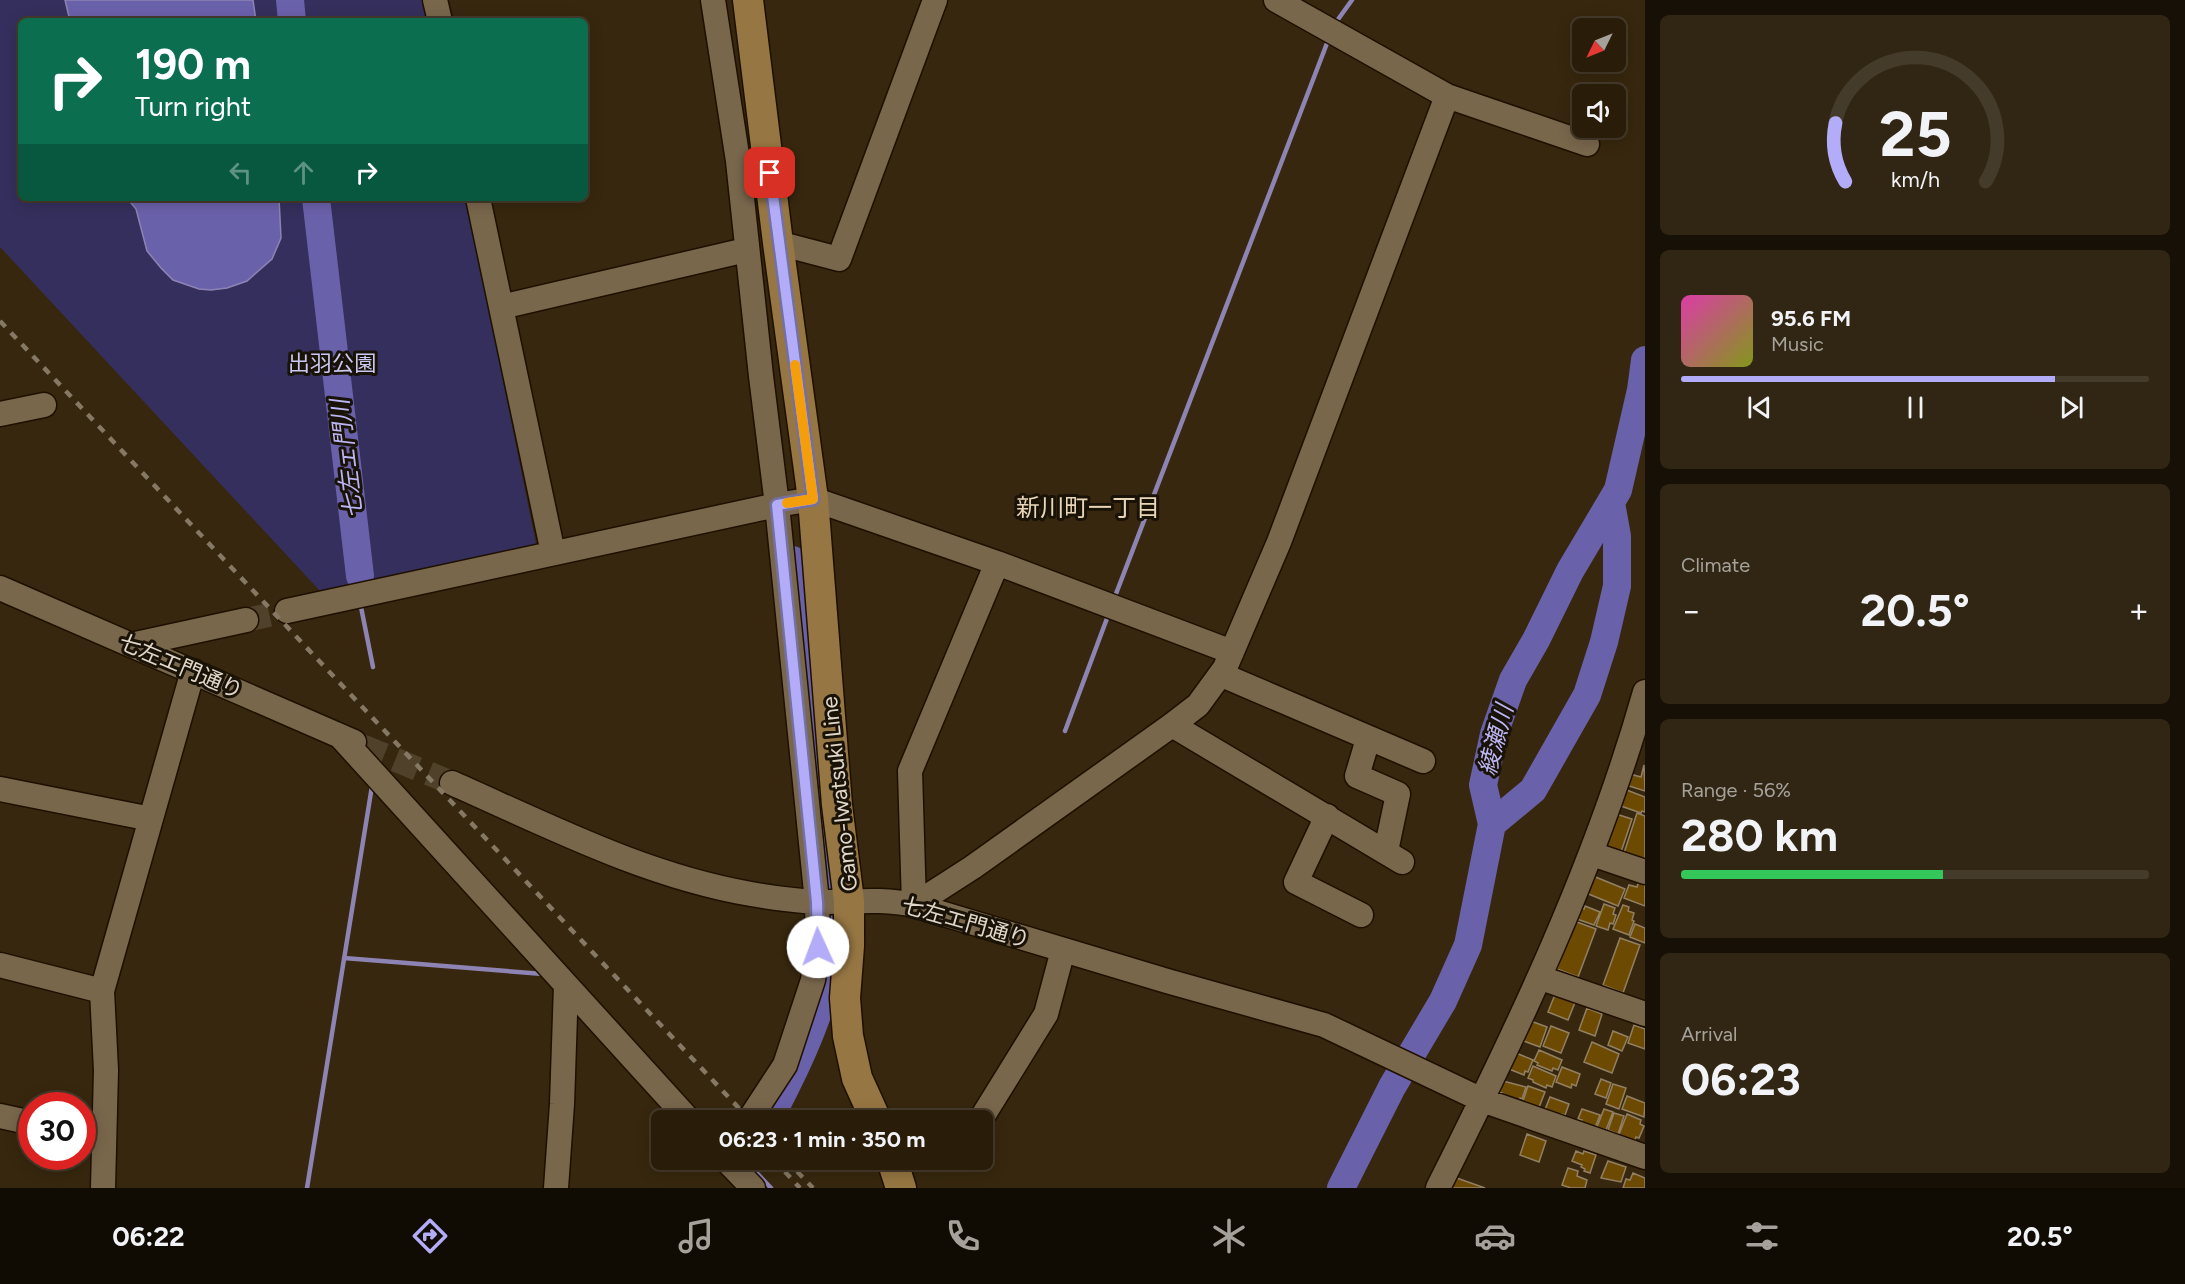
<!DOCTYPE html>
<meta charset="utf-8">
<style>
body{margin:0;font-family:Figtree,"Noto Sans JP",sans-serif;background:#312613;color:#f1f3f6;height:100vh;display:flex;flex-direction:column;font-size:22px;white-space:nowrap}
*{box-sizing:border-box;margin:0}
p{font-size:20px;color:#a5a29c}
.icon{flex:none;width:33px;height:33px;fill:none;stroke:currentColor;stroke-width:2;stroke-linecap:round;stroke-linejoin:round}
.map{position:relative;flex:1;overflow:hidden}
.panel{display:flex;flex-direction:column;gap:15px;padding:15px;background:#171006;width:540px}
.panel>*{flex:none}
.banner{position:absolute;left:18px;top:18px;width:570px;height:183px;border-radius:9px;box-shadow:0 3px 15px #0003,0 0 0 2px #453b2b;background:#0b6e4f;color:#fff;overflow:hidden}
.needle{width:39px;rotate:227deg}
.buttons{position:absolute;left:1572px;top:18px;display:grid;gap:12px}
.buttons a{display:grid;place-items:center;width:54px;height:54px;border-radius:9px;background:#291d0a;box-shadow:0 3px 15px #0003,0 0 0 2px #453b2b;font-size:30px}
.speed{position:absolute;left:18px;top:1092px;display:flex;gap:12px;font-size:30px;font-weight:700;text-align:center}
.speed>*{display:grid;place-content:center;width:78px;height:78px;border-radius:50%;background:#291d0a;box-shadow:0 3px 15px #0003,0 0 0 2px #453b2b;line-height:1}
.speed .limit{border:9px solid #d22;background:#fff;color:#111}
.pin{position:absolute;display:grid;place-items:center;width:51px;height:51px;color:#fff;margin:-26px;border-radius:12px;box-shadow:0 3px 9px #0006}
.me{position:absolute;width:66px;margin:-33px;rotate:358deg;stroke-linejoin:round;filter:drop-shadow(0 0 4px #0008)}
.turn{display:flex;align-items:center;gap:21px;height:126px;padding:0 18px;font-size:27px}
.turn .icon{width:78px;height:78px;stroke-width:2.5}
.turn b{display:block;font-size:42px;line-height:51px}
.lanes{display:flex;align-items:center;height:57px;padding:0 18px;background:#0003;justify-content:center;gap:30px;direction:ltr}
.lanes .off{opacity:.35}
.big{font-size:45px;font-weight:700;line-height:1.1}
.panel .card{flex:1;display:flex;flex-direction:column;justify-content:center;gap:9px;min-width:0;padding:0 21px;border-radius:9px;background:#312613}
.panel .dial{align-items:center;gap:0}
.dial svg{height:156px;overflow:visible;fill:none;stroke:#453b2b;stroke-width:7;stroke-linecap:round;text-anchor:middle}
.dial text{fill:#f1f3f6;stroke:none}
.song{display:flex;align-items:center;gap:18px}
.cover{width:72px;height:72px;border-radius:9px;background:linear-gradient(135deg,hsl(320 70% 55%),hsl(70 70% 35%))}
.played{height:6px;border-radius:3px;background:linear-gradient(90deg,#b3acf9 80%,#453b2b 80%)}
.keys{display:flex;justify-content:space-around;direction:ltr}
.heat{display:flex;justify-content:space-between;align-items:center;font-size:33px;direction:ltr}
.charge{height:9px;border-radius:4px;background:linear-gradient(90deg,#34c759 56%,#453b2b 0)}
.trip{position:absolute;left:651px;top:1110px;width:342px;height:60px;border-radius:9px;background:#291d0a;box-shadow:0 3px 15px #0003,0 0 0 2px #453b2b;font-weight:700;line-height:60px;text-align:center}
.menu{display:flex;height:96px;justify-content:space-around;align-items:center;background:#100c04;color:#a5a29c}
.menu .icon{width:42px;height:42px}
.menu .selected{color:#b3acf9}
.menu b{font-size:27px;color:#f1f3f6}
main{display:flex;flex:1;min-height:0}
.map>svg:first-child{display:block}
.green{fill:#352f5d}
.water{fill:#6a61ab;stroke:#8e84b4;stroke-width:1.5}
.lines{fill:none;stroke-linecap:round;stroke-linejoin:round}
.stream{stroke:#8e84b4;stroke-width:4.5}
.river{stroke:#6a61ab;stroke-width:28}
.building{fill:#6d4a01;stroke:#928065;stroke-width:1.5}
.minor-tunnel{stroke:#50412a;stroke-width:24;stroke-dasharray:24 12;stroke-linecap:butt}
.minor-casing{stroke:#1e1000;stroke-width:27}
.major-casing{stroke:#1e1000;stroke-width:33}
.minor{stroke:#79674c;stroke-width:24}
.major{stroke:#967642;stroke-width:30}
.rail{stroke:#857864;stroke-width:4.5;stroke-dasharray:8 8;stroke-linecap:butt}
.route-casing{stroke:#7470a2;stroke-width:15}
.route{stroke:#b3acf9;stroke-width:10}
.slow{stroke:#f59e0b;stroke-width:10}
.labels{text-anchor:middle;stroke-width:6;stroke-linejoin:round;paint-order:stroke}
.park-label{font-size:22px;fill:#cac8f1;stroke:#191207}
.street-label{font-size:22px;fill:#e1d7c8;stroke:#191207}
.water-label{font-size:24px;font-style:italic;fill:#bbb6f3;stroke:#191207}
.neighbourhood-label{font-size:24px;fill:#e9d5b7;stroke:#191207}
</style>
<main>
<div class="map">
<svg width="1645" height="1188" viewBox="0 0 1645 1188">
<rect width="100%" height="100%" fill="#37270e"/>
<path class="green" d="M 0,0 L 426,0 L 430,21 L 21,21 L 21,198 L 466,198 L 536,544 L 320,591 L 0,247 Z"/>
<path class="water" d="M 65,0 L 253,0 L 256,21 L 70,21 Z
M 127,198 L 279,198 L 281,238 L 272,259 L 247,281 L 227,288 L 211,290 L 199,289 L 173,280 L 161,268 L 147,251 L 136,209 Z"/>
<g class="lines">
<path class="stream" d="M 1334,25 L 1352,0
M 360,587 L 360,576
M 1114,599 L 1329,38
M 360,602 L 373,667
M 1065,731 L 1109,613
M 344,958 L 543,974
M 752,1160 L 755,1171 L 771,1188
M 307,1188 L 372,786"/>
<path class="river" d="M 290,0 L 292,21
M 316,198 L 360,576
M 793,560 L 802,616 L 819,798 L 829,890
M 1492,824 L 1533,790 L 1587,695 L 1604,642 L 1617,586 L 1617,536 L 1611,503
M 769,1120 C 801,1057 838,988 832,914
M 1341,1188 L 1392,1087 L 1443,1001 L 1468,945 L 1492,824 L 1483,785 L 1494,734 L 1513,680 L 1536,640 L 1570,571 L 1618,490 L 1641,390 L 1645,360"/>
</g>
<path class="building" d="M 1644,765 L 1645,791 L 1626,785 L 1630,774 L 1641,777 Z
M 1624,789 L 1645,797 L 1645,812 L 1642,811 L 1641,813 L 1618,805 Z
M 1637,813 L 1645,816 L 1645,863 L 1623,856 Z
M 1616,814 L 1632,819 L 1621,852 L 1605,846 Z
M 1593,876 L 1625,889 L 1618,906 L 1586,893 Z
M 1639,880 L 1645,882 L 1645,906 L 1624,898 L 1629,885 L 1637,887 Z
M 1604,904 L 1615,908 L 1613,914 L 1616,915 L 1613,924 L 1610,923 L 1608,930 L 1596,926 Z
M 1623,905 L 1629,907 L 1628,911 L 1634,913 L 1632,920 L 1634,921 L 1629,935 L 1613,929 Z
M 1585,906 L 1600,912 L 1594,925 L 1574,918 L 1578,907 L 1584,909 Z
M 1574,921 L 1596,929 L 1578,977 L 1557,969 Z
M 1635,924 L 1645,928 L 1645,943 L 1630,937 Z
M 1620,938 L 1640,945 L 1623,993 L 1603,985 Z
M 1556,992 L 1576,1000 L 1568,1020 L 1548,1012 Z
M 1587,1008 L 1602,1014 L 1595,1036 L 1579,1030 Z
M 1528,1020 L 1547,1027 L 1540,1047 L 1521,1040 Z
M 1634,1025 L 1645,1029 L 1645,1049 L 1628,1043 Z
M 1551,1026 L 1569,1033 L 1561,1053 L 1543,1046 Z
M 1613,1031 L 1628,1037 L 1622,1051 L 1608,1045 Z
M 1592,1042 L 1619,1054 L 1612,1073 L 1584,1062 Z
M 1539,1050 L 1562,1060 L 1558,1070 L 1553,1068 L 1552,1071 L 1537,1065 L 1538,1063 L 1534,1061 Z
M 1516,1053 L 1533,1060 L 1528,1072 L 1525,1071 L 1524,1075 L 1509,1069 Z
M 1533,1066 L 1556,1076 L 1552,1087 L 1547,1085 L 1546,1088 L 1533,1082 L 1533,1080 L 1528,1078 Z
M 1562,1067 L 1580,1074 L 1576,1086 L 1572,1084 L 1571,1088 L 1556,1082 Z
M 1601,1079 L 1611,1083 L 1606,1098 L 1595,1094 Z
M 1503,1081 L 1526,1087 L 1522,1099 L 1520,1098 L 1518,1104 L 1505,1099 L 1506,1095 L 1500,1092 Z
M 1613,1084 L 1626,1088 L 1619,1109 L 1606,1104 Z
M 1528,1086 L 1545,1092 L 1538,1110 L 1524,1105 L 1526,1102 L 1523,1101 Z
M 1627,1096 L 1645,1103 L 1644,1117 L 1622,1109 Z
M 1550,1097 L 1569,1104 L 1565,1115 L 1561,1114 L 1560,1118 L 1544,1112 Z
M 1582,1109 L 1600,1115 L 1594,1130 L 1580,1124 L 1582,1120 L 1578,1119 Z
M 1604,1109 L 1613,1112 L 1606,1130 L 1597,1127 Z
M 1614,1113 L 1624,1116 L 1618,1134 L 1608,1130 Z
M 1627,1114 L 1641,1120 L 1640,1124 L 1644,1126 L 1639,1138 L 1636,1137 L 1634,1143 L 1618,1137 Z
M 1527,1134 L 1546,1141 L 1539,1162 L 1520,1155 Z
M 1576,1151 L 1583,1154 L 1584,1151 L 1596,1155 L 1590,1173 L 1584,1171 L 1585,1169 L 1581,1167 L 1582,1165 L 1572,1161 Z
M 1608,1161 L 1626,1167 L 1621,1182 L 1601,1178 Z
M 1568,1168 L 1578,1171 L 1577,1176 L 1587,1180 L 1585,1188 L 1571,1188 L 1562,1185 Z
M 1633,1173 L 1645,1178 L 1645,1188 L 1623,1188 L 1626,1179 L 1630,1180 Z
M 1451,1176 L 1485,1188 L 1447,1188 Z"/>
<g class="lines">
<path class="minor-tunnel" d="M 246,620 L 287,611
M 362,746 L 452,783"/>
<defs>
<path id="minor" d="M 435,0 L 440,21
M 713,0 L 738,161 L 761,376 L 777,505 L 817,902 L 818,947 L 813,980 L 785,1065 L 749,1120
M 1276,0 L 1447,96 L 1587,144
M 478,198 L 553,553
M 778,243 L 839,259 L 935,0
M 501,307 L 746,250
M 0,414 L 44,405
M 997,563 L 910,771 L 914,905 L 973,867 L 1172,725 L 1198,705 L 1225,668 L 1279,542 L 1447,96
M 0,588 L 354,742
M 287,611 L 777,505 L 813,499 L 997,563 L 1232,652
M 131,645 L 246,620
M 1222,675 L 1423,761
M 1172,725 L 1402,862
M 340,736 L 689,1120
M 1368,739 L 1357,776 L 1398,794 L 1386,851
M 452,783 C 549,826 646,876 751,894 C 773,898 796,901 819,902 C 851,902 883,898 914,905 L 1167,981 L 1324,1025 L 1482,1100 L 1645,1157
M 0,789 L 151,819
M 1327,816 L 1296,882 L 1361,915
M 1592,854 L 1645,872
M 0,965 L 102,991
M 1541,978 L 1645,1014
M 0,1116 L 32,1123
M 981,1119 L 1046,1014 L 1063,950
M 726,1160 L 753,1188
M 103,1188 L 106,1070 L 102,991 L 193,671
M 556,1188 L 562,1104 L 566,985
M 1438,1188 C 1519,1027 1596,865 1645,692"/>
<path id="major" d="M 748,0 L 778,243 L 813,499 L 837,805 L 849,901 L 849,946 L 845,998 L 848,1036 L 857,1078 L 876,1120
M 892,1160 L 901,1188"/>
</defs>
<use href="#minor" class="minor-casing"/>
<use href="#major" class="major-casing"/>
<use href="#minor" class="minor"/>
<use href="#major" class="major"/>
<path class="rail" d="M 0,321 L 750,1120
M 774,1160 L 800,1188
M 786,1160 L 813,1188"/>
</g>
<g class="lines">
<defs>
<path id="route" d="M 770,173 L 813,499 L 777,505 L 817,902 L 818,947"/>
</defs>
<use href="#route" class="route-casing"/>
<use href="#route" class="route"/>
<path class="slow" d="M 787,503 L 813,499 L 795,365"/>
</g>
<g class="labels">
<g class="park-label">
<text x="332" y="371">出羽公園</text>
</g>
<g class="street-label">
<text transform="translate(181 666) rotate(23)" y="8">七左エ門通り</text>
<text transform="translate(839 794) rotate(-96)" y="8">Gamo-Iwatsuki Line</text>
<text transform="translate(966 922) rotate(16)" y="8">七左エ門通り</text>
</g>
<g class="water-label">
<text transform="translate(347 459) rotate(-97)" y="8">七左ェ門川</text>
<text transform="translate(1496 740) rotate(-75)" y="8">綾瀬川</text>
</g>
<g class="neighbourhood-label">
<text x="1088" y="516">新川町一丁目</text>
</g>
</g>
</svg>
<div class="buttons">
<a><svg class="needle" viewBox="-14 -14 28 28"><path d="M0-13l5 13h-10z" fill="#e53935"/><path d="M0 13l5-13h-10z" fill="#a5a29c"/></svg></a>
<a><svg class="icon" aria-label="sound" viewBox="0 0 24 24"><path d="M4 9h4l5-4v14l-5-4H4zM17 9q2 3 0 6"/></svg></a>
</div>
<div class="speed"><div class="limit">30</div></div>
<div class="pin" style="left:770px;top:173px;background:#d93025"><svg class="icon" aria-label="arrive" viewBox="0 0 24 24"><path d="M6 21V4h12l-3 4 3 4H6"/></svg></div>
<svg class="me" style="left:818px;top:947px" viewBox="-20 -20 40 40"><circle r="19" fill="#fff"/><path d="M0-13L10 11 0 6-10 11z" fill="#b3acf9"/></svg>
<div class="trip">06:23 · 1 min · 350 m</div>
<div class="banner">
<div class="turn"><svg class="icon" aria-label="right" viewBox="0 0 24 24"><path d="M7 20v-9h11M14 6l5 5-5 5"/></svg><div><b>190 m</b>Turn right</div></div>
<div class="lanes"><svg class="icon off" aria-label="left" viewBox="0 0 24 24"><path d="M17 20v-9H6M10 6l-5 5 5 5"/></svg><svg class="icon off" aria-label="ahead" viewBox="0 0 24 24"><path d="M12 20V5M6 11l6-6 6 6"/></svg><svg class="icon" aria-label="right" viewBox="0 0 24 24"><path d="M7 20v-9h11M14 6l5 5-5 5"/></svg></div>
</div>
</div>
<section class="panel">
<div class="card dial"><svg viewBox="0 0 100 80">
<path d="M14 69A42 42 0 1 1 86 69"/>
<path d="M14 69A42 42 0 0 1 9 39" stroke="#b3acf9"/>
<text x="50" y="56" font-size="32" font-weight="700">25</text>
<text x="50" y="72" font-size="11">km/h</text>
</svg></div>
<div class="card">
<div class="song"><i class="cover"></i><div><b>95.6 FM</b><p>Music</p></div></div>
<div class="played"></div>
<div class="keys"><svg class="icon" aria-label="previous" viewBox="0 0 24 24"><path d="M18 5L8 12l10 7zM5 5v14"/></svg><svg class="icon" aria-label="pause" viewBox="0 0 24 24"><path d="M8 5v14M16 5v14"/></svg><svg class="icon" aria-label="next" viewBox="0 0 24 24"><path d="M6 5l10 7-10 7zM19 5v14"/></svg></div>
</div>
<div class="card"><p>Climate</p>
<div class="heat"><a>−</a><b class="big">20.5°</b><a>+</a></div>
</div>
<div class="card"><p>Range · 56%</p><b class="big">280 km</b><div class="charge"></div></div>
<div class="card"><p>Arrival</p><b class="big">06:23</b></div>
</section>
</main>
<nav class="menu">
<b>06:22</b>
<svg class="icon selected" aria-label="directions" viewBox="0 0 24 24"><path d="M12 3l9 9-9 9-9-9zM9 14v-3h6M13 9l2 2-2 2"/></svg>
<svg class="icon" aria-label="music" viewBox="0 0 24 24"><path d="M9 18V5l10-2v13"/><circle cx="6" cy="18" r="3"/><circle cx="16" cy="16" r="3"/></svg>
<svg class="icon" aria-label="phone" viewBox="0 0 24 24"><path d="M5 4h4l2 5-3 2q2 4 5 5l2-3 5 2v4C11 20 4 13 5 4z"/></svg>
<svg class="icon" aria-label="climate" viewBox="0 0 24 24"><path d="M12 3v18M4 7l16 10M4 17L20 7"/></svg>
<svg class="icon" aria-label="car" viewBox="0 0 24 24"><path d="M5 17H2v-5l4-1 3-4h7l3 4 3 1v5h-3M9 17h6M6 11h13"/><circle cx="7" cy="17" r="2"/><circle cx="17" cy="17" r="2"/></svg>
<svg class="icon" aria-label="filters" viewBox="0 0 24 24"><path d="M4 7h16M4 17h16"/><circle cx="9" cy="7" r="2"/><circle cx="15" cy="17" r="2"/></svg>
<b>20.5°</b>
</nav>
